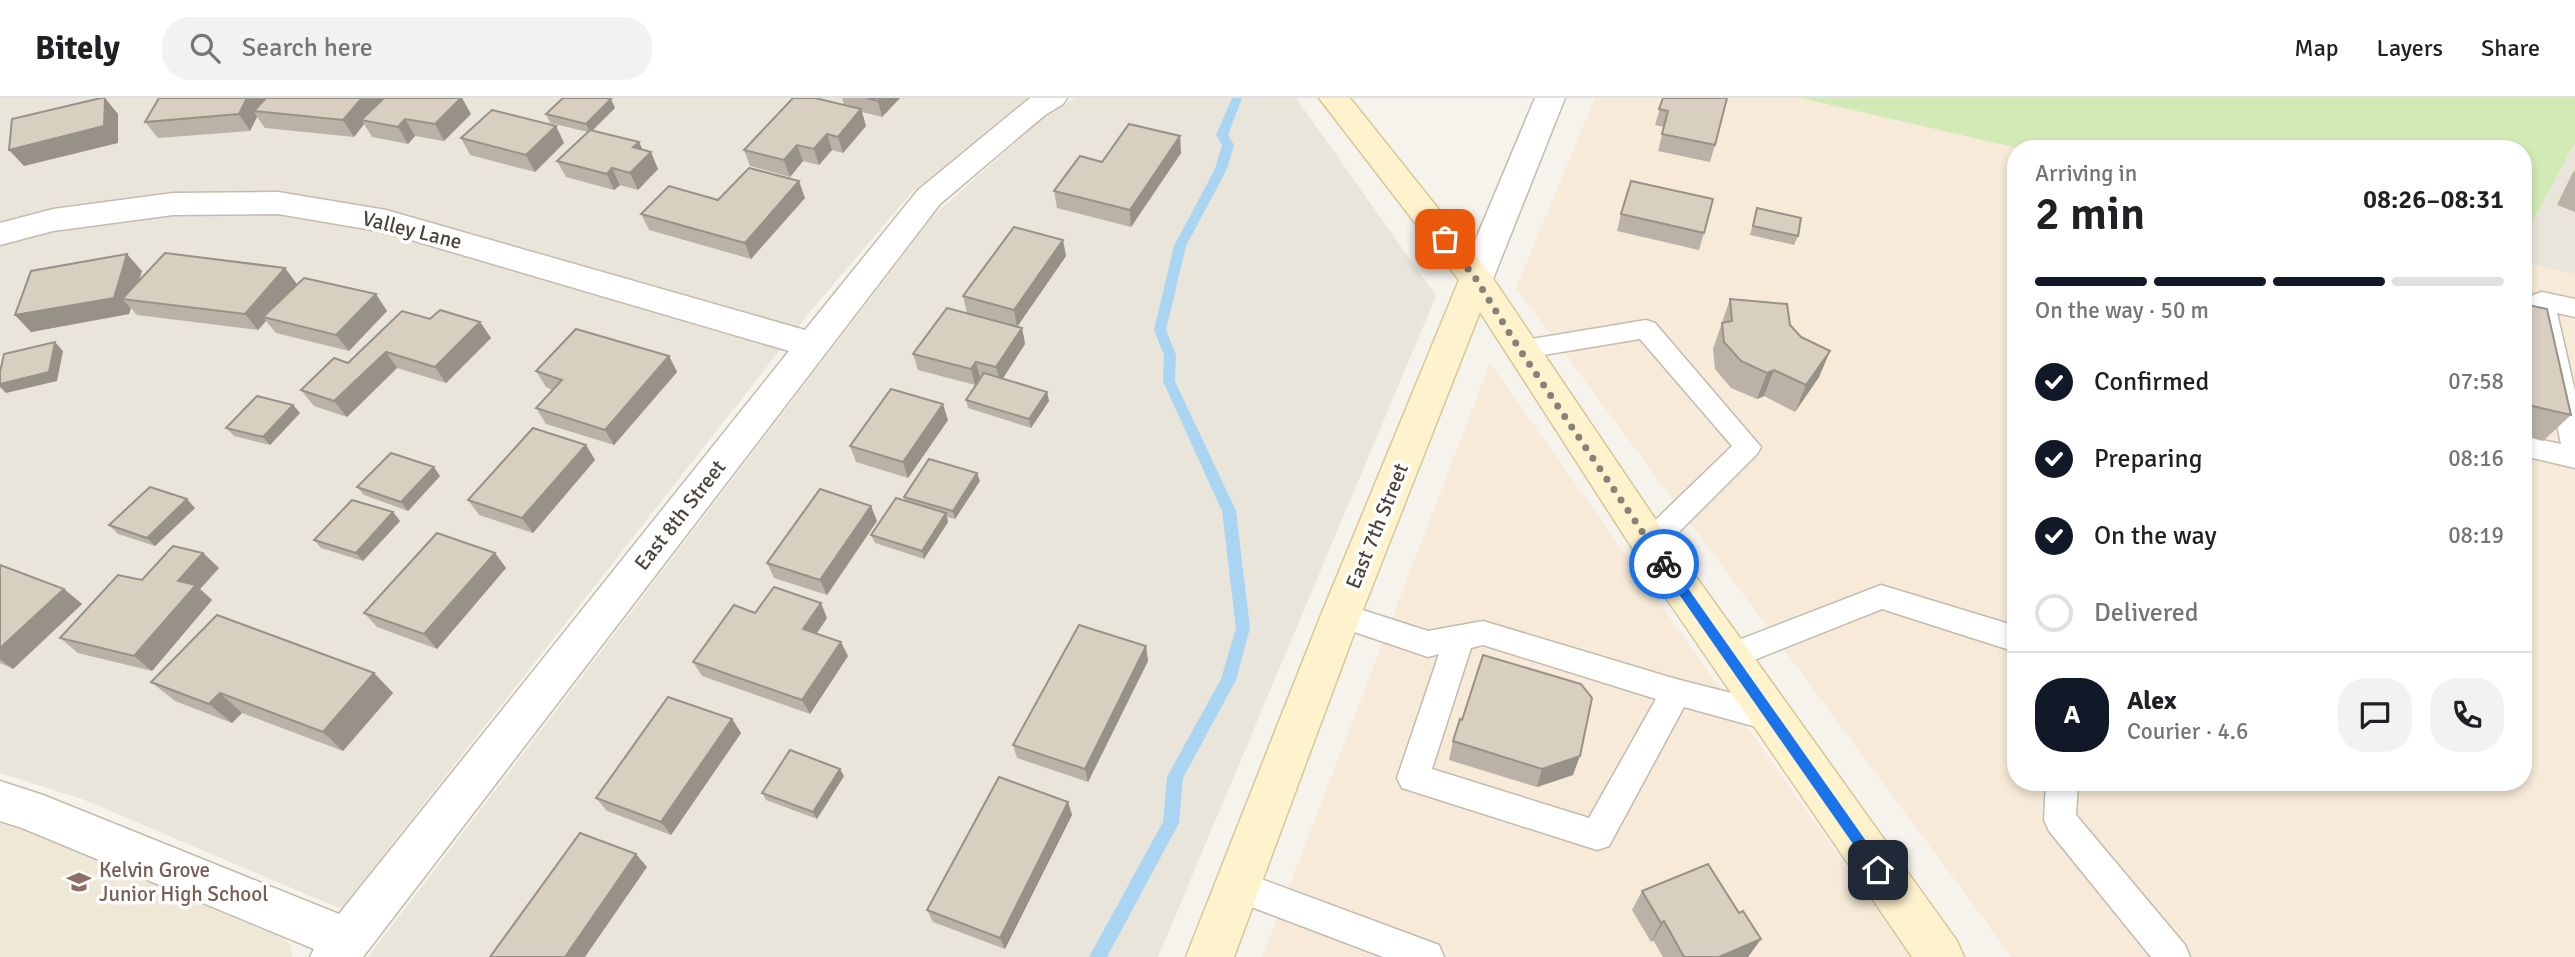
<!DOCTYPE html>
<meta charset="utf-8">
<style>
:root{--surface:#fff;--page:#f2f2f2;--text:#202124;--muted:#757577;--line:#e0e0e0;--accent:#111827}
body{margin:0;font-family:Signika,sans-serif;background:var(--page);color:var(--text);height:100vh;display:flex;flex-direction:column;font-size:26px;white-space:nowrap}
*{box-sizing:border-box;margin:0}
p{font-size:23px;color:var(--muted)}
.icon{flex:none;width:38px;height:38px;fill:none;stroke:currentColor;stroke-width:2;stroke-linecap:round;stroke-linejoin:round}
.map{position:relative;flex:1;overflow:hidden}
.details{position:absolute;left:2007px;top:42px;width:525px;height:651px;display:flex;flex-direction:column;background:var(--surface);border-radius:28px;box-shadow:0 4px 10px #0003}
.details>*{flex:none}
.pin{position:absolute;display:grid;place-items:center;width:60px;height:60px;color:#fff;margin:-30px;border-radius:14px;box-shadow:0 4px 10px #0006}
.courier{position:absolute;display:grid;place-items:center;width:70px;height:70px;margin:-35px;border:5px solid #1a73e8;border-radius:50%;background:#fff;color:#222;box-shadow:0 2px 9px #0007}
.overview em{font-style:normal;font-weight:600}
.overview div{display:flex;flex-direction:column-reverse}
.overview{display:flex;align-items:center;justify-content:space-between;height:119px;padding:0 28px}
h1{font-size:46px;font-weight:600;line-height:52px}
.bar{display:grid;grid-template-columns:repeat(4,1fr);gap:10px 7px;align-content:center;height:84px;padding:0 28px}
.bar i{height:9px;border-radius:5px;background:var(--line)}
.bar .on{background:var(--accent)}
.bar p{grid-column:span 4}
.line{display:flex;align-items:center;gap:18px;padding:0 28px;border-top:2px solid var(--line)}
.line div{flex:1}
.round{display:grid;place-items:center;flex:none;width:74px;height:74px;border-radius:28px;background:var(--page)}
ol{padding:0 28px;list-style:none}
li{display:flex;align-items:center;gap:21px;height:77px}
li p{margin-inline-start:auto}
li .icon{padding:7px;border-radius:50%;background:var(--accent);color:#fff;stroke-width:4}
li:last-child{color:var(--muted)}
li i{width:38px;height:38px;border:4px solid var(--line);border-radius:50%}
header{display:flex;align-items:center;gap:42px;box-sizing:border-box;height:98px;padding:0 35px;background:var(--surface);border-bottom:2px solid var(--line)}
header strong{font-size:33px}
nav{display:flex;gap:38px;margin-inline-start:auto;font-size:24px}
.search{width:490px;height:63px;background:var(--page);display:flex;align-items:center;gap:18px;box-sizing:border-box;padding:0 24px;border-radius:28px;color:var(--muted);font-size:26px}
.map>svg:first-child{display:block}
.residential{fill:#eae5da}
.commercial{fill:#f7ead8}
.education{fill:#efe8d6}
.green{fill:#d2eab5}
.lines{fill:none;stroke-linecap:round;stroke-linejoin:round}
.stream{fill:#a9d4f2;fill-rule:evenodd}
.lane-casing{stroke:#c2bbae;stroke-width:3}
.street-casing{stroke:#c2bbae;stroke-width:3}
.secondary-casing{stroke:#d6c79b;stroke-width:3}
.lane{fill:#fff;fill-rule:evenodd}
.street{fill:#fff;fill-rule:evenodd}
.secondary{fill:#fff3cd;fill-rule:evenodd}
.wall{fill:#bab2a6}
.shaded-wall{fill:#979187}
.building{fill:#d8cfc1;stroke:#979187;stroke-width:2}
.route{fill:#1a73e8}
.done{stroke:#878178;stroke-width:7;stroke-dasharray:0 12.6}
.labels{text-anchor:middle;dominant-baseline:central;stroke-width:7;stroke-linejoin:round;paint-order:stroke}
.street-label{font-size:21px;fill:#4b4439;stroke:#fff}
.education-label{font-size:21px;fill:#785e54;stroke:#fff;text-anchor:start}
</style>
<header>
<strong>Bitely</strong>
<div class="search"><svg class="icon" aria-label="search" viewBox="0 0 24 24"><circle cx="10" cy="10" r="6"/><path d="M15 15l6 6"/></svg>Search here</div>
<nav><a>Map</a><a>Layers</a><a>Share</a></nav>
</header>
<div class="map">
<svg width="2575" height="859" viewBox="0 0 2575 859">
<rect width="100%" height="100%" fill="#f6f3ec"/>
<!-- residential -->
<g class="residential">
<path d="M0 0H1029L912 94 810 214 341 811 82 701 0 675Z"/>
<path d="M1075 0H1296L1436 198 1158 859H368L934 117 1044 19Z"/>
<path d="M2575 45V176L2524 165V139Z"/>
</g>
<!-- commercial -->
<g class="commercial">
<path d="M1595 0H1800L2022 51H2016V684H2524V165L2575 176V859H2012L1516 190Z"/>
<path d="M1490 265 1910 859H1262Z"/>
</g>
<!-- education -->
<path class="education" d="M0 718 283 838 291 849 292 859H0Z"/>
<!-- green -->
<path class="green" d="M1800 0H2575V45L2524 139V51H2022Z"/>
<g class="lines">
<!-- stream -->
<path class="stream" d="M1232 0H1242L1228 37 1234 47 1227 71 1186 148 1166 232 1176 257 1175 283 1236 413 1250 530 1236 582 1183 680 1179 725 1107 859H1089L1163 724 1167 679 1221 581 1236 530 1222 413 1163 283 1164 257 1154 232 1174 148 1215 71 1222 47 1216 37Z"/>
<!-- lane casing -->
<g class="lane-casing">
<g id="lane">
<path d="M2542 194 2575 201V219L2557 215 2575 293V370L2524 358V338L2561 346 2530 203 2533 197Z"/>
<path d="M1646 222 1655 225 1761 349 1757 356 1660 453 1650 456 1640 453 1636 445 1640 437 1732 348 1640 241 1520 261 1511 258 1507 252 1511 246 1520 243Z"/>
<path d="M1881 487 2016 528V554L1882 511 1729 572 1718 568 1714 559 1718 550Z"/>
<path d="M1341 505 1428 533 1483 523 1676 581 1771 605 1782 609 1786 619 1782 629 1771 633 1684 609 1609 748 1597 752 1402 690 1397 680 1439 556 1428 559 1331 526 1326 517 1331 508ZM1483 547 1656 601 1589 720 1432 671 1471 550Z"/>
<path d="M2046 684H2078L2076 717 2185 847 2190 859H2151L2049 733 2044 722Z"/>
<path d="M1237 772 1439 847 1444 859H1383L1225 799 1220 788 1225 777Z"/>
</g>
</g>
<!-- street casing -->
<g class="street-casing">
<g id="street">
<path d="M1030 0H1067L1063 6 1045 17 940 106 363 859H310L314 851 22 730 0 723V683L43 697 339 816 789 253 384 134 278 116 173 117 53 133 0 147V125L53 111 173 95 278 94 386 112 805 232 918 92Z"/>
<path d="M1535 0H1565L1493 181 1488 189 1476 193 1464 189 1459 181Z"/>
</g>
</g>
<!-- secondary casing -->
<g class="secondary-casing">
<path id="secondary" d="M1319 0H1350L1488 173 1664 434 1957 843 1964 859H1912L1636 456 1480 214 1361 517 1234 859H1186L1321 517 1459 182Z"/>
</g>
<!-- lane -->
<use href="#lane" class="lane"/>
<!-- street -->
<use href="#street" class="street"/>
<!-- secondary -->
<use href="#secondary" class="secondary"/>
</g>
<!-- wall -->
<g class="wall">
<path d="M159 0 471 16 444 43 415 38 408 46 372 39 364 26 354 39 265 30 257 19 250 33 158 40 145 24Z"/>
<path d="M842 0H900L882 19 862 14 866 28 843 55 832 52 819 67 803 63 790 79 750 68 744 52 844 7Z"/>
<path d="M1663 0 1715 47 1710 64 1658 53 1664 29 1655 27Z"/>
<path d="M615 10 592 32 639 44 642 52 658 71 638 92 620 87 614 92 566 79 557 63 588 34 550 25 546 16Z"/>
<path d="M556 28 564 45 535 74 470 57 461 40Z"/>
<path d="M1180 38 1181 55 1131 129 1057 110 1054 93Z"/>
<path d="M2575 72V114L2557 107 2572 76Z"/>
<path d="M805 100 751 161 649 132 641 116 718 102Z"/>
<path d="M1757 110 1798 138 1794 147 1750 137Z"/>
<path d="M1621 116 1704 135 1699 152 1617 133Z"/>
<path d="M1066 158 1017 229 1022 230 1025 246 1002 281 1047 294 1049 303 1031 330 968 310 966 302 981 280H980L975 287 918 272 913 256 967 215 963 198Z"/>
<path d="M142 173 139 183 297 186 387 213 349 253 276 235 266 223 258 232 137 217 131 210 129 216 31 234 15 217Z"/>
<path d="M1730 201 1790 227 1801 239 1830 253 1819 279 1795 314 1764 298 1757 301 1731 290 1715 271 1713 251Z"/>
<path d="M2524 206 2571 317 2543 343 2524 338Z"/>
<path d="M430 221 480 224 491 240 446 285 397 270 347 319 314 308 301 292Z"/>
<path d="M669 258 677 274 614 347 546 326 536 310 552 292 546 289 536 273Z"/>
<path d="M293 307 300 315 270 347 234 338 226 330Z"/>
<path d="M948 322 908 380 856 364 850 348Z"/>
<path d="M586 347 595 362 533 435 479 417 468 402Z"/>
<path d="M440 378 408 413 364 397 357 389Z"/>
<path d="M980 383 955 421 947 419 948 424 924 461 875 445 871 437 905 403 904 399Z"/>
<path d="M871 408 877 423 827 497 774 480 767 465Z"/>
<path d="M195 410 155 448 118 436 109 427Z"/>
<path d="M393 414 400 423 363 463 321 450 314 442Z"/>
<path d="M203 455 219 470 200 491 212 502 152 573 78 555 60 540Z"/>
<path d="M495 455 506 470 437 551 377 529 364 515Z"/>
<path d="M0 467 64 491 82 506 13 571 0 565Z"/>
<path d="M755 515 827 520 817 535 848 558 810 616 702 578 693 564Z"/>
<path d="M1146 548 1148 563 1088 684 1017 660 1013 647Z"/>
<path d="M374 575 393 595 343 653 242 615 232 625 175 603 151 584Z"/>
<path d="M732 621 741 635 671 737 607 713 596 700Z"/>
<path d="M1462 622 1573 677 1537 689 1449 662 1453 643Z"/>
<path d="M844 678 817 721 766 702 762 695Z"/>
<path d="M1068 704 1072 717 1005 851 933 824 927 812Z"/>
<path d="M1642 793 1739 815 1761 841 1748 859H1663L1653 842 1651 844 1632 812Z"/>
</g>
<!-- shaded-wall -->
<g class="shaded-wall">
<path d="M105 0 118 16V45L24 68 9 52Z"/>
<path d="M247 0H266L254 13 257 19 250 33 239 16Z"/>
<path d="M362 0H387L361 22 364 26 354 39 343 22Z"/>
<path d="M461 0H462L471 16 444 43 435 26Z"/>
<path d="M880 0H900L882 19 878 3Z"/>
<path d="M611 1 615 10 590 35 586 26Z"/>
<path d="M861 11 866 28 843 55 838 39Z"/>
<path d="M405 21 415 38 408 46 398 29Z"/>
<path d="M556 28 564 45 535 74 526 57Z"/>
<path d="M827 36 832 52 819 67 814 51Z"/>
<path d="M1180 38 1181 55 1131 129 1130 112Z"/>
<path d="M639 44 646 59 651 54 658 71 638 92 630 75 633 49Z"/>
<path d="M797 47 803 63 790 79 784 62Z"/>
<path d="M612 70 620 87 614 92 607 76Z"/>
<path d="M799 83 805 100 751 161 745 145Z"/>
<path d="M1063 142 1066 158 1017 229 1014 212Z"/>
<path d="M127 156 142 173 133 202 122 201 131 210 129 216 31 234 15 217Z"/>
<path d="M285 170 297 186 263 219 266 223 258 232 245 216Z"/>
<path d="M376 196 387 213 349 253 336 237Z"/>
<path d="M480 224 491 240 446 285 435 269Z"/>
<path d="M1022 230 1025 246 1000 285 996 269Z"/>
<path d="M55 244 63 253 57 283 6 295 0 289V286Z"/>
<path d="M1830 253 1819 279 1795 314 1806 287Z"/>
<path d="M386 254 397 270 347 319 334 303Z"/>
<path d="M669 258 677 274 614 347 605 332Z"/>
<path d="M976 264 980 280 975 287 971 271Z"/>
<path d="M1774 272 1764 298 1757 301 1767 275Z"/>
<path d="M1047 294 1049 303 1031 330 1029 321Z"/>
<path d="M943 306 948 322 908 380 903 364Z"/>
<path d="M293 307 300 315 270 347 263 339Z"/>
<path d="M586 347 595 362 533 435 522 420Z"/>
<path d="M434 369 440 378 408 413 401 404Z"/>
<path d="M977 375 980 383 955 421 953 413Z"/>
<path d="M187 401 195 410 155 448 147 440Z"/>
<path d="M871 408 877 423 827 497 820 482Z"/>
<path d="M393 414 400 423 363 463 356 455Z"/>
<path d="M946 415 948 424 924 461 922 453Z"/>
<path d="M203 455 219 470 200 491 212 502 152 573 134 558 178 483Z"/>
<path d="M495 455 506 470 437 551 424 536Z"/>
<path d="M64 491 82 506 13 571 0 561V550Z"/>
<path d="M821 505 827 520 810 545 803 531Z"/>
<path d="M841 544 848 558 810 616 802 602Z"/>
<path d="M1146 548 1148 563 1088 684 1085 671Z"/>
<path d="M374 575 393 595 343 653 323 634Z"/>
<path d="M220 595 242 615 232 625 209 606Z"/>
<path d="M732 621 741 635 671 737 661 724Z"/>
<path d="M1580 658 1573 677 1537 689 1542 671Z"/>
<path d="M840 671 844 678 817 721 813 714Z"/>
<path d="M1068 704 1072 717 1005 851 1000 840Z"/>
<path d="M636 756 647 769 585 859H565Z"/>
<path d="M1664 823 1653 842 1651 844 1661 825Z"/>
<path d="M1761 841 1748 859H1719Z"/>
</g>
<!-- building -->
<g class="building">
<path d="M101 0H105L104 28 9 52 12 21Z"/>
<path d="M159 0H247L239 16 145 24Z"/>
<path d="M266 0H362L343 22 254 13Z"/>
<path d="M384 0H461L435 26 405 21 398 29 361 22Z"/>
<path d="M563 0H605L611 1 586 26 546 16Z"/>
<path d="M793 0H815L861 11 838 39 827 36 814 51 797 47 784 62 744 52Z"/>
<path d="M867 0H880L878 3Z"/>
<path d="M1663 0H1727L1715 47 1662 36 1668 13 1659 11Z"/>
<path d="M492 12 556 28 526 57 461 40Z"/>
<path d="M1129 26 1180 38 1130 112 1054 93 1080 58 1102 64Z"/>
<path d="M590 32 639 44 633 49 651 54 630 75 612 70 607 76 557 63Z"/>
<path d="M749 70 799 83 745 145 641 116 669 88 718 102Z"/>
<path d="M1631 83 1713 101 1704 135 1621 116Z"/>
<path d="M1757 110 1801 120 1798 138 1753 128Z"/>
<path d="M1014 129 1063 142 1014 212 963 198Z"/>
<path d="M165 155 285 170 245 216 122 201Z"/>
<path d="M127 156 114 200 15 217 31 173Z"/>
<path d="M304 180 376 196 336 237 263 219Z"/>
<path d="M1730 201 1787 206 1790 227 1801 239 1830 253 1806 287 1774 272 1767 275 1741 263 1724 244 1722 225 1732 223Z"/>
<path d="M2524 206 2547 211 2571 317 2524 306Z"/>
<path d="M947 210 1022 230 996 269 976 264 971 271 913 256Z"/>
<path d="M440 212 480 224 435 269 386 254 334 303 301 292 334 260 348 265 402 213 430 221Z"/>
<path d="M576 231 669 258 605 332 536 310 562 282 536 273Z"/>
<path d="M55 244 49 274 0 286V274L4 256Z"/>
<path d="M984 275 1047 294 1029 321 966 302Z"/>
<path d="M891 291 943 306 903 364 850 348Z"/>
<path d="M257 298 293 307 263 339 226 330Z"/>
<path d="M533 330 586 347 522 420 468 402Z"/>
<path d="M391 355 434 369 401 404 357 389Z"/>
<path d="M929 361 977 375 953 413 904 399Z"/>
<path d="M150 389 187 401 147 440 109 427Z"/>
<path d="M820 391 871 408 820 482 767 465Z"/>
<path d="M896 400 946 415 922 453 871 437Z"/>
<path d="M352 402 393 414 356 455 314 442Z"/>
<path d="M437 435 495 455 424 536 364 515Z"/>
<path d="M173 448 203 455 178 483 196 487 134 558 60 540 118 477 142 482Z"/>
<path d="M0 467 64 491 0 550Z"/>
<path d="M774 489 821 505 803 531 841 544 802 602 693 564 734 507 755 515Z"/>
<path d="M217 517 374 575 323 634 220 595 209 606 151 584Z"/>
<path d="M1079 527 1146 548 1085 671 1013 647Z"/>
<path d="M1483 557 1581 586 1592 600 1580 658 1542 671 1453 643 1460 621 1462 622Z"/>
<path d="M668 599 732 621 661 724 596 700Z"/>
<path d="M790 652 840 671 813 714 762 695Z"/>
<path d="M999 679 1068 704 1000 840 927 812Z"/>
<path d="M580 735 636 756 565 859H490Z"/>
<path d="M1708 766 1739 815 1743 813 1761 841 1719 859H1684L1664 823 1661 825 1642 793Z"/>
</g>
<!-- route -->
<path class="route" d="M1664 461 1668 462 1883 767V776H1874L1660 469V462Z"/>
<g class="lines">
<!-- done -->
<path class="done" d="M1445 141 1476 181 1520 252 1664 466"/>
</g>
<!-- icons -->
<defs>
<g id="school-bare" transform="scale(1.89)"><path d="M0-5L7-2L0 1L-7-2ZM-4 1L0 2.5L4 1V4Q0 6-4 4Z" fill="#8d6e63" stroke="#fff" stroke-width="2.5" paint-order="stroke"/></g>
</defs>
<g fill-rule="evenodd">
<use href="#school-bare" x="79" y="784"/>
</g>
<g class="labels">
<!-- street labels -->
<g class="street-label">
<text transform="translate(412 132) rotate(14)">Valley Lane</text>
<text transform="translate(680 417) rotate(-52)">East 8th Street</text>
<text transform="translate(1377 428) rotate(-68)">East 7th Street</text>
</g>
<!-- education labels -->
<g class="education-label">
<text x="99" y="772">Kelvin Grove<tspan x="99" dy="24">Junior High School</tspan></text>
</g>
</g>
</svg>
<div class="pin" style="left:1445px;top:141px;background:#ea580c"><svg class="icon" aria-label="bag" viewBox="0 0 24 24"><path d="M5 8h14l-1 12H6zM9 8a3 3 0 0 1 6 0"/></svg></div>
<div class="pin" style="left:1878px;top:772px;background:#1f2937"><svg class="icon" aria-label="home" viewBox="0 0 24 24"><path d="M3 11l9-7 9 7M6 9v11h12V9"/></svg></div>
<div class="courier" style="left:1664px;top:466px"><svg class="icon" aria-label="bike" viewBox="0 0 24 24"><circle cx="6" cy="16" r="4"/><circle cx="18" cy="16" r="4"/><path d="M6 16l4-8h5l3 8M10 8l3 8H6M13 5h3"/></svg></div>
<section class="details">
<div class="overview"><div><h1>2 min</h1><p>Arriving in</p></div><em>08:26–08:31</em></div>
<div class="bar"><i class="on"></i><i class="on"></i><i class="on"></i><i></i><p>On the way · 50 m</p></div>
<ol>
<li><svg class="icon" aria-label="check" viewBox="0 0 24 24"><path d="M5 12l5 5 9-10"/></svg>Confirmed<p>07:58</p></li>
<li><svg class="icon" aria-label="check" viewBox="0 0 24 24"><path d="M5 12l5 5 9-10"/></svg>Preparing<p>08:16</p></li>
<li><svg class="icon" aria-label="check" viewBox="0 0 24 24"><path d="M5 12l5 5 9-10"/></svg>On the way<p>08:19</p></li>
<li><i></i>Delivered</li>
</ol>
<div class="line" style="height:126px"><b class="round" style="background:var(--accent);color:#fff">A</b><div><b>Alex</b><p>Courier · 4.6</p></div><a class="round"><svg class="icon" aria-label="chat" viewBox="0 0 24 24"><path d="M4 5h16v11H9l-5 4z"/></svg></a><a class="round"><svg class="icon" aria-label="phone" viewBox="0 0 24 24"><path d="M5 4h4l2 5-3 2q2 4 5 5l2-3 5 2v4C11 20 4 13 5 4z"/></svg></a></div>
</section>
</div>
